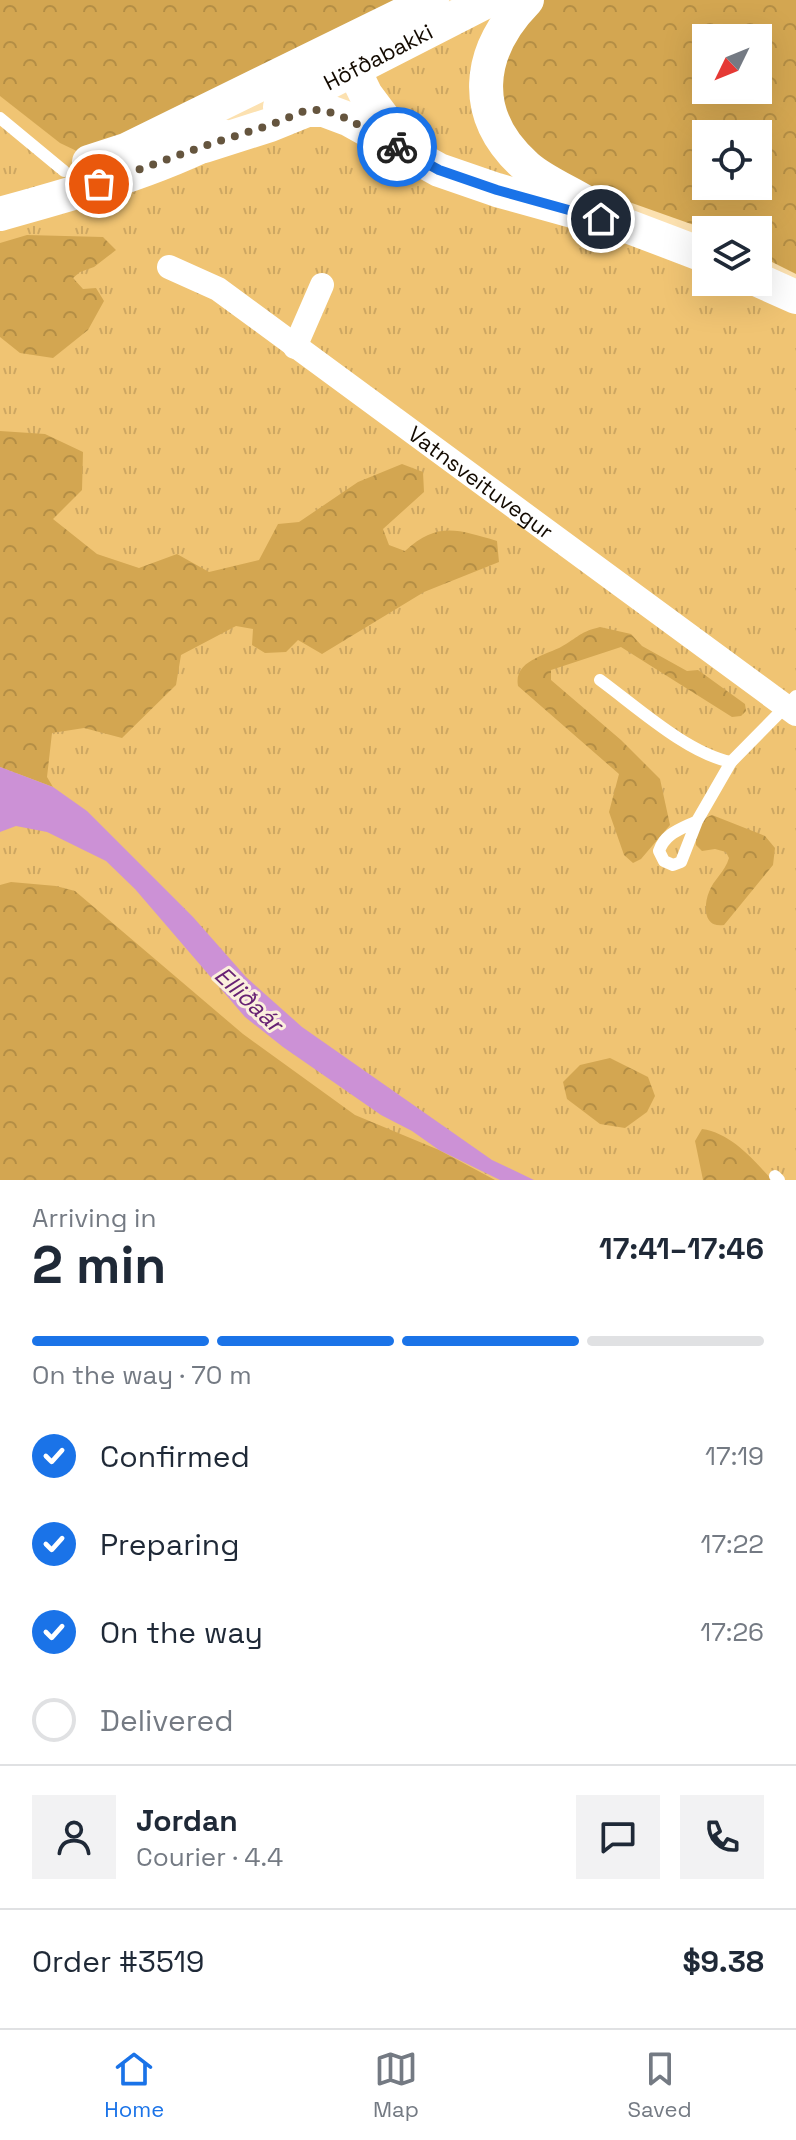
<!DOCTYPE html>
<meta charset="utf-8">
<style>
:root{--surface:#fff;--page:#f2f2f3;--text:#1f2937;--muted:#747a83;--line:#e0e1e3;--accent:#1a73e8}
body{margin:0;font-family:"Space Grotesk",sans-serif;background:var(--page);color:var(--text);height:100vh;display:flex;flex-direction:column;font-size:30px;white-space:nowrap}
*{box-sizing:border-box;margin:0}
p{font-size:26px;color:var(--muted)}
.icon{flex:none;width:44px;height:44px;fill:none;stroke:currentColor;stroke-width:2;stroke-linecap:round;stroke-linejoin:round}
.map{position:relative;height:1180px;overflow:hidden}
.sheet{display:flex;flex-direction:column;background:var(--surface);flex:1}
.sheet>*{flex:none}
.needle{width:52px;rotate:227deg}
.controls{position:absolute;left:692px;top:24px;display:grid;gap:16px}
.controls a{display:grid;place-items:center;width:80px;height:80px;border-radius:0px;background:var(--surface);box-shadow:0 8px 32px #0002;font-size:40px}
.pin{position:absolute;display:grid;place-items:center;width:68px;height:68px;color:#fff;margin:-34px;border:4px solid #fff;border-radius:50%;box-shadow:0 2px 8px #0007}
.courier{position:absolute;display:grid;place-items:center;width:80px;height:80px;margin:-40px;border:6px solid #1a73e8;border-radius:50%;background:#fff;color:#222;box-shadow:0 2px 10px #0007}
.overview em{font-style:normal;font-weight:600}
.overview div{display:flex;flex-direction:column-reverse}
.overview{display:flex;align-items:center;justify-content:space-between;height:136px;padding:0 32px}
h1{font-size:52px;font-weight:600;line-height:60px}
.bar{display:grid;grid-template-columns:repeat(4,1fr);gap:12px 8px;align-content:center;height:96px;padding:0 32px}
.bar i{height:10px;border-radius:6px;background:var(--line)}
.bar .on{background:var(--accent)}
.bar p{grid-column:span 4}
.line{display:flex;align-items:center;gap:20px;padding:0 32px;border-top:2px solid var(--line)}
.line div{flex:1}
.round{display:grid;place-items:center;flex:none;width:84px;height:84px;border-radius:0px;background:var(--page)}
ol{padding:0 32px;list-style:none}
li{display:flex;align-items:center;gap:24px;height:88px}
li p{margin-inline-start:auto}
li .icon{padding:8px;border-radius:50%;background:var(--accent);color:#fff;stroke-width:4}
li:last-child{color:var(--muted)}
li i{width:44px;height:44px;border:4px solid var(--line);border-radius:50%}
.menu{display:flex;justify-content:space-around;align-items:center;height:112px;border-top:2px solid var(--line);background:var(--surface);font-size:22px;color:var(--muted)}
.menu a{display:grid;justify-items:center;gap:4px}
.menu .on{color:var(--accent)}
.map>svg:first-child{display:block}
.grass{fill:url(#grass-tufts)}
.forest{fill:url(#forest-crowns);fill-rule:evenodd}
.water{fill:#cc91d6}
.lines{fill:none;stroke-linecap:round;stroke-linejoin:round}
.service{stroke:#fff;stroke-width:12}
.minor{stroke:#fff;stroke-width:24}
.secondary{stroke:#fff;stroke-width:34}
.done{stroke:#65553e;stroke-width:8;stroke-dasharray:0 14.4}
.route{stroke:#1a73e8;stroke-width:10}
.labels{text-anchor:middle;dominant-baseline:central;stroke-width:6;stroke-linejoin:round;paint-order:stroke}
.street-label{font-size:22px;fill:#130a00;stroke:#fbf0dd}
.water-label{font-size:24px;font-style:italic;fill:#672173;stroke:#fbf0dd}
</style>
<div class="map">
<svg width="796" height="1180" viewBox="0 0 796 1180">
<defs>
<pattern id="grass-tufts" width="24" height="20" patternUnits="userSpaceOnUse" patternTransform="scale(2)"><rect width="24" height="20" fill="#f0c473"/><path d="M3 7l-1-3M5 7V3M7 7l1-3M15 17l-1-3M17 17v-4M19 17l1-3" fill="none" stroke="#cda762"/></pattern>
<pattern id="forest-crowns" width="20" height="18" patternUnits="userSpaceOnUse" patternTransform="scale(2)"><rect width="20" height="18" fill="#d3a651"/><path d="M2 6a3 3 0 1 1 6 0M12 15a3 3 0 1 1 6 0" fill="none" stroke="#b48e45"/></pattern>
</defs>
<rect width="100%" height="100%" fill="#fce1b0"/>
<!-- grass -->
<g class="grass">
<path d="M0 0 154 126 319 117 383 155 409 174 451 191 648 248 706 273V282H729L796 314V1180H0Z"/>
<path d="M510 0 548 192 444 158 421 144 369 70Z"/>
</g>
<!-- forest -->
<g class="forest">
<path d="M0 0H415L83 154 60 143 0 96Z"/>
<path d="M536 0H796V274L758 255V230H708L567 180 509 137 496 63ZM706 38H758V90H706ZM706 134H758V186H706Z"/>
<path d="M27 235 103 237 116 250 94 267 80 272 73 278 83 289 96 288 104 301 88 330 53 358 20 353 0 337V243Z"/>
<path d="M0 431 45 434 83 452 82 490 53 519 97 554 139 568 177 554 209 572 259 560 278 524 299 522 358 482 402 464 423 472 424 492 383 529 389 545 405 551C438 521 458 530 497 541L499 562 424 592 322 654 298 640 286 652 265 653 252 645 253 629 236 626 181 655 176 685 122 738 84 728 52 733 47 777 53 787 0 767Z"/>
<path d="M600 627 631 634 642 646 687 671 698 670 745 704 746 711 741 716 732 717 621 647 551 670V680L621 740 660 779 670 825 641 859 633 863 624 855 609 812 619 774 518 686C513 659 550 655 566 644 582 634 581 632 600 627Z"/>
<path d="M712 815 765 836 775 848 773 865 724 925C704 928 703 907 709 892 713 880 725 872 729 858L726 852 715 849 702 851 696 845C696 831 698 820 712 815Z"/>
<path d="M11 882 56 886 75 891 243 1034 355 1115 439 1150 495 1180H0V885Z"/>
<path d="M610 1058 648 1077 655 1096 647 1112 625 1128 600 1124 567 1099 563 1082 580 1065Z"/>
<path d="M702 1129C731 1133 753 1159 772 1180H703L695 1141Z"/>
</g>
<!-- water -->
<path class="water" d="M0 767 53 787 87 811 193 917 246 977 302 1027 492 1160 534 1180H500L439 1150 412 1131 381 1115 283 1047 245 1017 135 889 106 861 47 832 16 826 0 832Z"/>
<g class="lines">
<!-- service -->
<g class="service">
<path d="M0 118 64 171"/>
<path d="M600 680C637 707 687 753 731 762L796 696"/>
<path d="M697 821C681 829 665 833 659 851L664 861 673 865 681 862 697 821 731 762"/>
<path d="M775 1176 779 1180"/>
</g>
<!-- minor -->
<g class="minor">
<path id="s1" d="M169 267 218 289 796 714"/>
<path d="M295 347 322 285"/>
</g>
<!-- secondary -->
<g class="secondary">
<path d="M527 0C476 52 469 116 527 167 543 181 567 191 585 202"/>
<path d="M335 58 340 59 353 68 366 95 402 143"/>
<path id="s2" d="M280 107 489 0"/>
<path d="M204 146 270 125 307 110H324L348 119 439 170 497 190 627 226 706 256"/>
<path d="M89 162 126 150 432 0"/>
<path d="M0 214C72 194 156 171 222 136"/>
<path d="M758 280 796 297"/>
</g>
</g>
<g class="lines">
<!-- done -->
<path class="done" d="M99 184 204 146 270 125 307 110H324L348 119 397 147"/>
<!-- route -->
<path class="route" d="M397 147 439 170 497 190 601 219"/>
</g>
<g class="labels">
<!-- street labels -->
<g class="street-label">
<text stroke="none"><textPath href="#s2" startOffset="110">Höfðabakki</textPath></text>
<text stroke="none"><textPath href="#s1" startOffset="380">Vatnsveituvegur</textPath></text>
</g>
<!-- water labels -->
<g class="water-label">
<text transform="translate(249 999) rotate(43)">Elliðaár</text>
</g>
</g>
</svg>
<div class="controls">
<a><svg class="needle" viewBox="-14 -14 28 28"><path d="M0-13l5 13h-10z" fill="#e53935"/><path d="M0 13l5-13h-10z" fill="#747a83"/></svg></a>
<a><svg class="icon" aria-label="locate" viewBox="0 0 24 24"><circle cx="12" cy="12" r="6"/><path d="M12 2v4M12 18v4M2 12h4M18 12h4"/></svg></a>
<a><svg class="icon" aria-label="layers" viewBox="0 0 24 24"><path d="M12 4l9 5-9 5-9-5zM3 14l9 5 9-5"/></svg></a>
</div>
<div class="pin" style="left:99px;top:184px;background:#ea580c"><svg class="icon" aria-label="bag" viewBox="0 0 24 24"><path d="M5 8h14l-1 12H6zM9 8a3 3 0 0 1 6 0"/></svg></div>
<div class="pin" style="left:601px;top:219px;background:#1f2937"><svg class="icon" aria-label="home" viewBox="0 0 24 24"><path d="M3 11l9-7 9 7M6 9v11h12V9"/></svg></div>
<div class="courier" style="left:397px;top:147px"><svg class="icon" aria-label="bike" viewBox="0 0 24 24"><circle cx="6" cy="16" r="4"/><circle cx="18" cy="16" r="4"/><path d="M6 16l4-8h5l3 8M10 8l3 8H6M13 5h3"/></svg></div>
</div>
<section class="sheet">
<div class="overview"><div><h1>2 min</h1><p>Arriving in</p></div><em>17:41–17:46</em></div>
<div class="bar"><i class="on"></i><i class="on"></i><i class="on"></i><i></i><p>On the way · 70 m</p></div>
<ol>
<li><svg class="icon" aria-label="check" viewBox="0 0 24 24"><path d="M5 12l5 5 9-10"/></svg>Confirmed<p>17:19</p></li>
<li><svg class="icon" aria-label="check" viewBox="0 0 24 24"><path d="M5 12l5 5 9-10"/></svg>Preparing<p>17:22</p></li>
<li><svg class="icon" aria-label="check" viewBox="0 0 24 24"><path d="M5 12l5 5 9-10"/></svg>On the way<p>17:26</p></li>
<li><i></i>Delivered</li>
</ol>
<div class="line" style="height:144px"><a class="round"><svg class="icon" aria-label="person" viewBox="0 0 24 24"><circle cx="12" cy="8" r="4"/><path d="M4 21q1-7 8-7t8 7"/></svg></a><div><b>Jordan</b><p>Courier · 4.4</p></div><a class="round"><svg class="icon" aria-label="chat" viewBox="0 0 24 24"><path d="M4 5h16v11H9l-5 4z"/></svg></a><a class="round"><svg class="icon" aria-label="phone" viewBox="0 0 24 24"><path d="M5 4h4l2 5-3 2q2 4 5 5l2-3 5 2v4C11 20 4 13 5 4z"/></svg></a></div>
<div class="line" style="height:104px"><div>Order #3519</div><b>$9.38</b></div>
</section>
<nav class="menu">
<a class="on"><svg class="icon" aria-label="home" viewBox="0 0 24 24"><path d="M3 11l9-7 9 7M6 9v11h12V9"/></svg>Home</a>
<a><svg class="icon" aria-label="map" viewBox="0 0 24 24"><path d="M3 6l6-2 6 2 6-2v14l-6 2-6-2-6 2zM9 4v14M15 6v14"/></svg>Map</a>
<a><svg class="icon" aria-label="saved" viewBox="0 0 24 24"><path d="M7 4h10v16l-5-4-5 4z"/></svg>Saved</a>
</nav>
